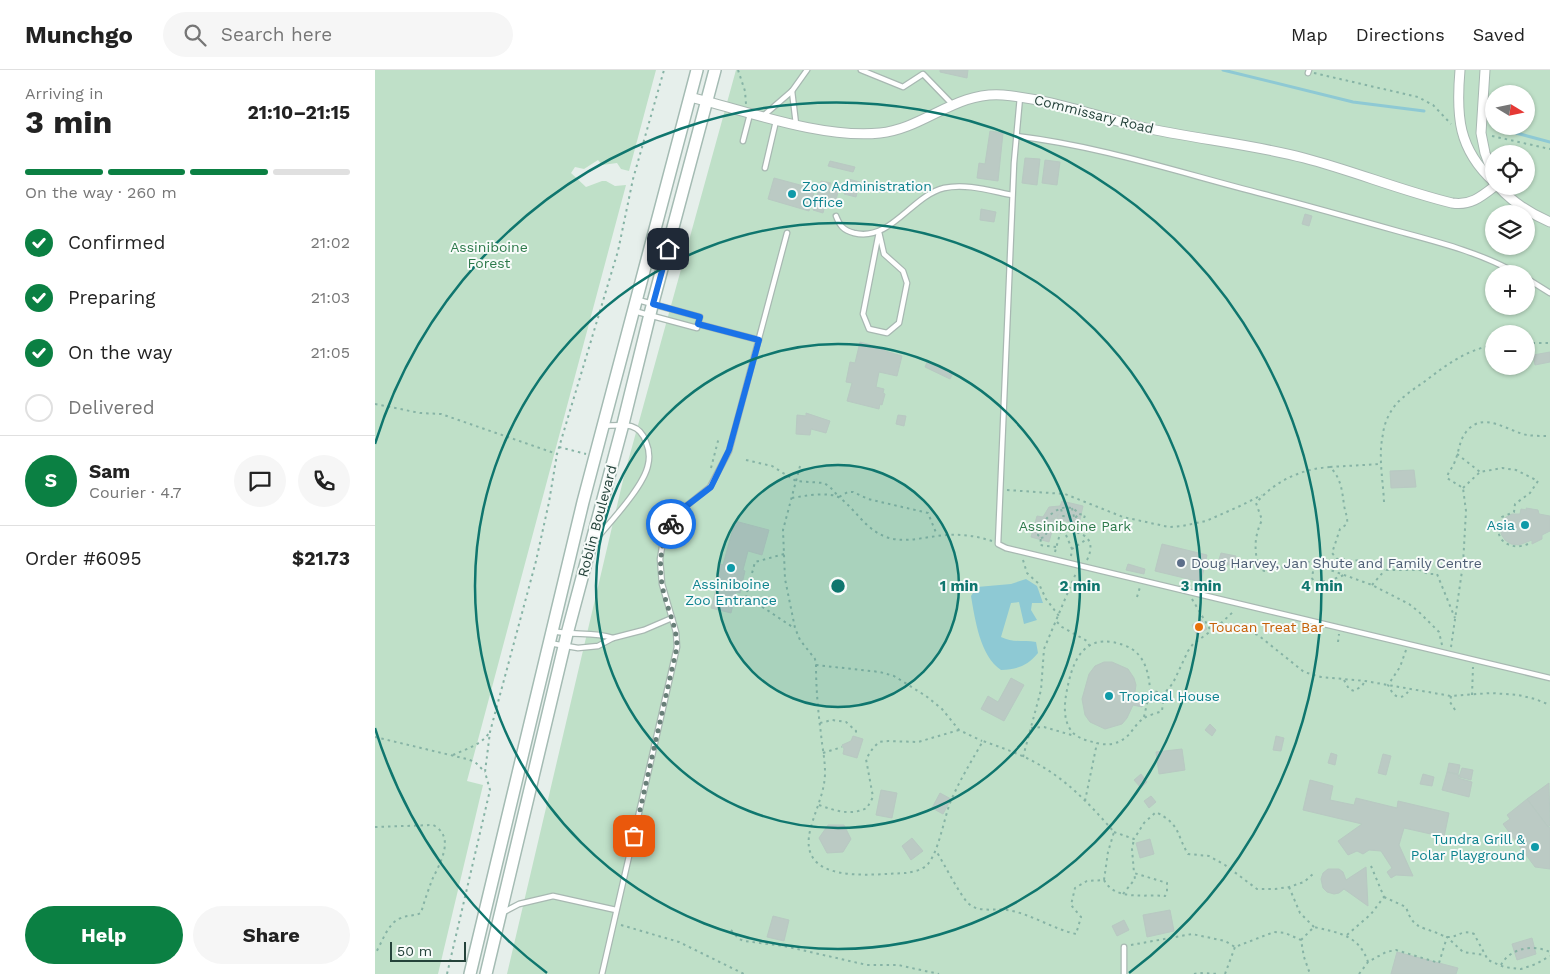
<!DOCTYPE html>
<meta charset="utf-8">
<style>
:root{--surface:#fff;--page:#f6f6f6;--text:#222;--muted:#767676;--line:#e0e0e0;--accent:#0b8043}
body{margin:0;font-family:"Work Sans",sans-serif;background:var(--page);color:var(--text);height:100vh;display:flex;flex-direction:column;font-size:19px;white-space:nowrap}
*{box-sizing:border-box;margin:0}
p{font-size:16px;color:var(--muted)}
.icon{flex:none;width:28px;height:28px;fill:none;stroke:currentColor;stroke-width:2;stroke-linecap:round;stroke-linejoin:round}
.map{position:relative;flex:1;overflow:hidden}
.drawer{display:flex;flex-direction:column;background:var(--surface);width:375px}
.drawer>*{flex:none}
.needle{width:32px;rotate:100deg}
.tools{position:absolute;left:1110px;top:15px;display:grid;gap:10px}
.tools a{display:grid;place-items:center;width:50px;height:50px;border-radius:50%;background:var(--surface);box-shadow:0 1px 4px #0004;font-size:25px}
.scale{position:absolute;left:15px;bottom:12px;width:76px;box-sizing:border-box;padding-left:5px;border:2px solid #24423a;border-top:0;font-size:14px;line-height:18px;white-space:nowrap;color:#24423a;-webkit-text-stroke:4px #f7fbf9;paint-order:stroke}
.pin{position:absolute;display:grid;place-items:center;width:42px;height:42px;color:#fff;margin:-21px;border-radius:10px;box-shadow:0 2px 8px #0006}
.courier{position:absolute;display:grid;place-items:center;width:50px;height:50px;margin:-25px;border:4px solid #1a73e8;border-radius:50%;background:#fff;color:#222;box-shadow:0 1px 6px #0007}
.overview em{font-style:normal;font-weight:700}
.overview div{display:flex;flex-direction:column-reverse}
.overview{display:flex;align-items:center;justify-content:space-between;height:85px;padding:0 25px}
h1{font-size:32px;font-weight:700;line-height:38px}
.bar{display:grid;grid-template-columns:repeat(4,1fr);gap:8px 5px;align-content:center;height:60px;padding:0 25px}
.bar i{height:6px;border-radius:4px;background:var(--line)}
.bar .selected{background:var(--accent)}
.bar p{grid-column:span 4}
.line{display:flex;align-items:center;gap:12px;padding:0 25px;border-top:1px solid var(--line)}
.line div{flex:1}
.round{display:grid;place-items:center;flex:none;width:52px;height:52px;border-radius:26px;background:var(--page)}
ol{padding:0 25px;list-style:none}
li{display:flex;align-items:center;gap:15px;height:55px}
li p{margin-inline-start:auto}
li .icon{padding:5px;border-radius:50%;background:var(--accent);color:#fff;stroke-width:4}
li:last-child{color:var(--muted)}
li i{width:28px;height:28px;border:2px solid var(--line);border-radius:50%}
.primary-button{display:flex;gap:10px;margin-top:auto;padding:10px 25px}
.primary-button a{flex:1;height:58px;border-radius:30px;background:var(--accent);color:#fff;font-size:20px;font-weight:700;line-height:58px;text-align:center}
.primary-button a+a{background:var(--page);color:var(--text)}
header{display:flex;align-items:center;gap:30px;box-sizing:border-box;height:70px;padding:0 25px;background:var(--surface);border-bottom:1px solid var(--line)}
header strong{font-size:24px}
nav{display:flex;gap:28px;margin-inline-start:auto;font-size:18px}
.search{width:350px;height:45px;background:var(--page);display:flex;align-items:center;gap:12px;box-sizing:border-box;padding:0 18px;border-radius:28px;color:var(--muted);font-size:19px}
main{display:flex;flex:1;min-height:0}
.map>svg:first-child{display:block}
.green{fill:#bfe0c8;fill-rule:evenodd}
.water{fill:#8ec9d4}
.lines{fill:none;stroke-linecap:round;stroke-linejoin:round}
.stream{stroke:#8ec9d4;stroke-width:3}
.building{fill:#bbcac4;stroke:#b8c9c2}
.service-casing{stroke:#a8b8b2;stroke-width:7}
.minor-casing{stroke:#a8b8b2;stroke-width:11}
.secondary-casing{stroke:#a4bbb3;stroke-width:14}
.path{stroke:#86b3a5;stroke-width:2;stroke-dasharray:2.5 4;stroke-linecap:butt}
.service{stroke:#fff;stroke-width:4.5}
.minor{stroke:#fff;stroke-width:9}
.secondary{stroke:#fff;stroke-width:11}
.done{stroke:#687f78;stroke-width:5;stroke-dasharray:0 9}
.route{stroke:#1a73e8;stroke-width:6}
.ring{fill:none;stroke:#0f766e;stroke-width:2.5}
.culture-dot{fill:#0f9aa8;stroke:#f7fbf9;stroke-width:2}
.service-dot{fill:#5c6f8a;stroke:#f7fbf9;stroke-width:2}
.food-dot{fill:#e8710a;stroke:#f7fbf9;stroke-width:2}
.labels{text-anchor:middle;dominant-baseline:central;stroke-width:4;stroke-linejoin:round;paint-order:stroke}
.street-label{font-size:14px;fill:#24423a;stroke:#f7fbf9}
.culture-label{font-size:14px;fill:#0d838f;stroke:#f7fbf9;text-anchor:start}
.park-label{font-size:14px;fill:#2d7a4b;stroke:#f7fbf9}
.service-label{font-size:14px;fill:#4e5e75;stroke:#f7fbf9;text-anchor:start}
.food-label{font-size:14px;fill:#c56008;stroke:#f7fbf9;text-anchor:start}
.centre{fill:#0f766e;stroke:#f7fbf9;stroke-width:2.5}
.ring-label{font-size:15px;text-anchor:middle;font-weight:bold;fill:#0f766e;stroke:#f7fbf9;stroke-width:4;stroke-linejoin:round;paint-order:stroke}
</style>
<header>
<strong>Munchgo</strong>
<div class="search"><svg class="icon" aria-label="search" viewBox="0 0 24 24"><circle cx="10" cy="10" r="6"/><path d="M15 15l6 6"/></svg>Search here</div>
<nav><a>Map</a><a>Directions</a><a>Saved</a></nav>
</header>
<main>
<section class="drawer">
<div class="overview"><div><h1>3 min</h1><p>Arriving in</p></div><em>21:10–21:15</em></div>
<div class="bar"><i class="selected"></i><i class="selected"></i><i class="selected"></i><i></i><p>On the way · 260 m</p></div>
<ol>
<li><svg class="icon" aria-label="check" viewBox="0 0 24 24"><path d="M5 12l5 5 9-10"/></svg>Confirmed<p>21:02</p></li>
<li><svg class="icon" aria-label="check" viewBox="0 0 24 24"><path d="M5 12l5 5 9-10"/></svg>Preparing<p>21:03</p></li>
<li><svg class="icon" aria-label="check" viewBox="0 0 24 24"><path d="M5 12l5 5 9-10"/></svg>On the way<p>21:05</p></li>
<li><i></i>Delivered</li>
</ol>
<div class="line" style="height:90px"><b class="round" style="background:var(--accent);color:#fff">S</b><div><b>Sam</b><p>Courier · 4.7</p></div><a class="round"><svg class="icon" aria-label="chat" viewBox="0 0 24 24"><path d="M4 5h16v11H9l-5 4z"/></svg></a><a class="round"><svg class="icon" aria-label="phone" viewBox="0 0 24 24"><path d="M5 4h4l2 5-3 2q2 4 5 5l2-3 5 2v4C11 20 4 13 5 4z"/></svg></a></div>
<div class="line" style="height:65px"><div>Order #6095</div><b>$21.73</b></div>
<div class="primary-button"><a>Help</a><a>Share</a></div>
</section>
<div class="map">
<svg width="1175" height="904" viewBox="0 0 1175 904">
<rect width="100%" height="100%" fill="#e6efeb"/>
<!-- green -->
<g class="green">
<path d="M0 0H281L254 101 246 99 242 93 227 95 223 90 209 99 200 97 196 103 211 117 227 111H231L240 116 251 115 92 711 108 715 63 904H0Z"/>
<path d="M361 0H1175V904H132L249 406ZM1119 24H1151V56H1119ZM1119 84H1151V116H1119ZM1119 144H1151V176H1119ZM1119 204H1151V236H1119ZM1119 264H1151V296H1119Z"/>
</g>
<!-- water -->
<path class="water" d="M651 509 662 516 668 533H657L656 540 662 550 649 554 644 532 636 533 626 567C638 573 649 570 661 572L663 583C652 596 643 599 626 600 605 586 600 549 596 526L602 517 636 514Z"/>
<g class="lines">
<!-- stream -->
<g class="stream">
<path d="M848 0 978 32 1049 41"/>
<path d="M1122 58 1175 72"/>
</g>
</g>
<!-- building -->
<g class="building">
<path d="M565 0H593L592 8 565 2Z"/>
<path d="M615 61 628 63 623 111 602 108 604 93 610 94Z"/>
<path d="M650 88 665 89 662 115 647 113Z"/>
<path d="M670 90 685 92 682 115 667 113Z"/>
<path d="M455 91 480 97 478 102 453 96Z"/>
<path d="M399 108 440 119 434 141 393 129Z"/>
<path d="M473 109 485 112 481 127 469 124Z"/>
<path d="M446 111 456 113 454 120 463 122 460 134 451 131 448 143 438 140Z"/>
<path d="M606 139 621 142 619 152 605 150Z"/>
<path d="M930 144 937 146 934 156 927 154Z"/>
<path d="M485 272 510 279V281L527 286 522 306 504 302 501 317 509 319 508 323 510 324 507 335 505 334 504 339 472 331 477 313 471 312 475 292 480 293Z"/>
<path d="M1175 282V292L1160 295 1158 285Z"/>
<path d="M552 292 578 303 575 309 550 297Z"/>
<path d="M431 343 455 351 451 363 436 359 435 365 421 364 422 345 431 346Z"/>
<path d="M523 345 531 346 529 356 521 354Z"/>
<path d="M1039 400 1041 417 1016 418 1015 401Z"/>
<path d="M687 431 708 436 704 454 682 449 683 444 681 448 676 449 680 450 674 472 656 467 662 446 668 447 674 437 685 436Z"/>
<path d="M1151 438 1163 440 1164 444 1175 446V461L1167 465V469L1157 474V470L1144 475 1136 474 1130 470 1126 464V453L1131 447 1137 444H1145L1146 439 1152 440Z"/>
<path d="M360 451 394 460 387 485 373 481 368 500 370 501 365 523 361 522 356 543 336 538 342 516H339L345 494 348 495Z"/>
<path d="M787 474 832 485 826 512 780 501Z"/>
<path d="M846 483 861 486 859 496 843 493Z"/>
<path d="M753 494 770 499 769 504 751 500Z"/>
<path d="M826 549 832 559 822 565 817 555Z"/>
<path d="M729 592H737L753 599 759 608 761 615 759 628 764 630 769 628 767 637 758 635 752 648 747 654 730 659 715 652 710 645 707 629 714 604 720 596Z"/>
<path d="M636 608 649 615 629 651 606 639 613 626 623 632Z"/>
<path d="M835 654 841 660 837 666 830 660Z"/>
<path d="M478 666 488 669 482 688 468 684 469 679 467 675 476 671Z"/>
<path d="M901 666 909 668 906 681 898 680Z"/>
<path d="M807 679 810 700 784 704 781 682Z"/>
<path d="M956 683 962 685 960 695 953 693Z"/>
<path d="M1008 684 1016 686 1011 705 1003 703Z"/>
<path d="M1074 693 1085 695 1083 704 1072 702Z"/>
<path d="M1087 698 1098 700 1096 710 1084 707Z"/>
<path d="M1072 702 1084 705 1083 708 1097 712 1094 727 1067 720Z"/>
<path d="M766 704 772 712 766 718 759 710Z"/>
<path d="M1048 704 1059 707 1057 716 1045 714Z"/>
<path d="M935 710 958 716 955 730 979 735 981 728 1022 738 1023 731 1074 743 1069 767 1029 758 1024 775 1038 806 1021 805 1016 808 1012 802 1017 798 1006 781 994 780 988 784 982 781 973 785 963 771 987 754 928 740Z"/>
<path d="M1174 713 1175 755 1173 757 1152 729Z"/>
<path d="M506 720 522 723 517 748 501 745Z"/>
<path d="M565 723 576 729 568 744 557 738Z"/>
<path d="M776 726 781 732 774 738 769 731Z"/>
<path d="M1152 729 1173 757H1175V799L1160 797 1128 754 1135 749 1132 745Z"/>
<path d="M453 755H469L476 769 468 782 452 783 444 768Z"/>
<path d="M537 768 548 781 536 790 527 776Z"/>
<path d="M775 769 779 784 765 788 761 773Z"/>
<path d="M991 797 993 836 969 819 964 823 959 824 952 822 948 818 946 809 948 803 953 799H964L968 802 971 810Z"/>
<path d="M795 840 799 861 772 867 768 845Z"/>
<path d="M398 846 414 850 409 871 392 867Z"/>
<path d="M749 850 754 860 742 866 737 856Z"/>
<path d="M1157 868 1161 884 1142 890 1137 874Z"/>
<path d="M1022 882 1083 898 1081 904H1016Z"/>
</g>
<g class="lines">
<!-- service casing -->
<g class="service-casing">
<g id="service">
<path d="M486 0 528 17 548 4 577 34"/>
<path d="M933 3 934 0"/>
<path d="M417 21 421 54"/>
<path d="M645 27 639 93 623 474 631 478 1175 608"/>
<path d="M388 46 417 21 432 0"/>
<path d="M641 66C725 76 806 103 888 124 934 136 980 149 1026 162 1067 173 1106 183 1143 204"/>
<path d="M368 71 375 44"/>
<path d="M390 98 401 51"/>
<path d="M461 146C465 156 468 160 479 163 516 172 536 126 569 118 591 113 616 121 637 125"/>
<path d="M504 162 509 184 528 201 532 213 524 253 512 263 494 259 488 244Z"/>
<path d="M1151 208 1175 223"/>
<path d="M259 241 322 258 325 247 263 230"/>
<path d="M323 254 384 270"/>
<path d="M222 468C236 451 269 416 273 395 275 387 274 379 271 372 264 351 247 355 229 356"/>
<path d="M178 561C198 566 218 561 238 568"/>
<path d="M174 573 203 578 223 576 238 568 269 560 297 548"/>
<path d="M127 843 144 834 178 826 241 840"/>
<path d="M227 904 302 577 301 562 287 514 285 489 287 477 291 463 297 453 310 437 335 417 354 381 412 163"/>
<path d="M749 904V877"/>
</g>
</g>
<!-- minor casing -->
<g class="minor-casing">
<g id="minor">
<path d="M1085 0C1081 46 1083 79 1119 112"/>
<path d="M1110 0 1106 63 1110 83 1119 107"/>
<path d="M315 27C372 41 447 69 505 63 548 59 581 21 628 25 675 29 720 46 766 57 820 69 876 74 929 88 979 101 1027 121 1077 133 1095 136 1106 127 1120 116"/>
<path d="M1123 116C1138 133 1154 143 1175 152"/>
</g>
</g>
<!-- secondary casing -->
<g class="secondary-casing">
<g id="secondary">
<path d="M95 904 208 432 322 0"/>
<path d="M111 904 192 564 248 354 276 240 340 0"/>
</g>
</g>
<!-- path -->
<g class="path">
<path d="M363 0 370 21 371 34"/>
<path d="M939 3 1043 27 1058 35 1076 54"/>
<path d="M1117 66 1175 79"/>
<path d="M1151 273H1175"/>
<path d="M0 334 45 343 66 344 182 384"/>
<path d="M184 377 211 384"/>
<path d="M1082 384 1105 402"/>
<path d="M371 390 397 396 421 411 449 413 455 417 464 427 473 422H478L493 429 553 443 562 465"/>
<path d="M425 396 408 460 410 509 420 558 425 570 440 589 441 595C441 618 443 641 446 664 447 676 450 689 450 702 450 722 441 738 436 757 419 816 497 804 531 803 538 802 547 800 552 795 563 784 569 749 575 733 584 711 596 692 608 671 630 679 652 686 671 699 697 715 719 739 739 762L733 782 729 810 712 811 700 818 696 835 706 847 701 864C678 859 654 843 632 840 619 838 605 843 594 834 585 826 569 793 561 781"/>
<path d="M955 397 1005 394"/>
<path d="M336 398 344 367"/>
<path d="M1088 418 1105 402 1127 398 1141 400 1163 411 1155 423 1140 434 1139 442 1127 447C1126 451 1123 456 1123 459 1124 476 1142 480 1155 473"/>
<path d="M632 420 690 424 748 447 794 457 807 456 831 451 865 436 887 425"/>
<path d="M417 428C428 426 455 421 465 428 482 441 490 459 511 467 530 474 553 466 572 465 588 464 601 466 617 471"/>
<path d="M1009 432C1008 409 1003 387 1008 364 1009 353 1015 341 1022 333 1030 325 1040 318 1049 312 1071 295 1091 280 1119 275"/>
<path d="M697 438 699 447"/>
<path d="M686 439 688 446 701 447 704 444"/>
<path d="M691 465 697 479"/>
<path d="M666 468 670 467 674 456 667 453"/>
<path d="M681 477 665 475 666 468 663 465C665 449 691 426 704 444L710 445 705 462"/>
<path d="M680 482 686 460C706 461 723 467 712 490"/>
<path d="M409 484 380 492 371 526 419 558"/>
<path d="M696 486 697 479 712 469"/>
<path d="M648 490 652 503 664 514 671 529 684 546"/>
<path d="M939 495 937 508 939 512 954 511 969 505"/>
<path d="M997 515 1010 500"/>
<path d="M762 527 765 517"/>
<path d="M817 529 836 561"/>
<path d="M682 552 687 557 712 571 714 575"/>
<path d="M841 558 859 541"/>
<path d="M963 572 964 564"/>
<path d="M1067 575 1064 562 1044 542 1034 534 997 515 933 492 889 501 884 498C879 480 879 467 887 450L881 433C900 411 926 399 955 397 966 408 967 420 969 435 970 442 973 447 972 454L965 459 957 483 962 489 988 491 1010 500H1045L1053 504H1062L1080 548"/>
<path d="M1076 577 1088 494 1091 441 1088 418 1072 408C1073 401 1078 398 1080 391 1084 382 1084 371 1091 362 1108 340 1132 361 1152 365 1159 366 1167 366 1175 366"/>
<path d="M1031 580 1025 597 1013 615 1018 624C1026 630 1030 626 1035 619"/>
<path d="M441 595 505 602 519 606 551 626 567 639 584 660 607 671"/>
<path d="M969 610 974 619 979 621 987 616 990 611"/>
<path d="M789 624 775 620C774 602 769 583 751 576 715 562 700 582 693 615 690 629 687 646 695 659 700 667 709 670 718 672 724 674 731 675 737 674 757 669 756 657 769 648 774 645 782 643 787 641L789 624 798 613 813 581 818 574 836 561 846 556 864 558 883 565 929 602 946 607 990 611 1076 626 1116 623 1143 625 1160 629 1175 635"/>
<path d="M1097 625 1098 597"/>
<path d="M1076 626 1075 632 1082 643"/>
<path d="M769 647 775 620"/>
<path d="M445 653 457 650 471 652 481 661V665"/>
<path d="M656 658 669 657 700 666"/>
<path d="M0 667 92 689 100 692 110 702"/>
<path d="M448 683 467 677"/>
<path d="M78 685C91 679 106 675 114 663"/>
<path d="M648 687 666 620 669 579 701 503"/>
<path d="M710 731 722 673"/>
<path d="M444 735C461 741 475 746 492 738L498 727 491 689 498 678 504 672 513 671 543 672 584 660"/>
<path d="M0 757 58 755C81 767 65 793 57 810 53 821 49 832 46 843 39 846 33 845 26 848 13 852 7 873 0 884"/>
<path d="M739 762 759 769 769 753 781 742C806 755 801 764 813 784L834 786 850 795 882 819H900L914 817 929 812 939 803"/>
<path d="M729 810C740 831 770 824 790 826L792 822V813L759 803 757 779 759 769"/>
<path d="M914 817 925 843 939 857"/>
<path d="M748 824 760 809 759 803"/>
<path d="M1009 827 1031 837C1038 858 1044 856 1062 863 1065 864 1070 867 1073 867 1084 867 1087 859 1099 864L1113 890 1129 897 1146 899 1161 894 1175 886"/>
<path d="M246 855 304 872 369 904"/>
<path d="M356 860 364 869 369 871 409 876 492 895H523L564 904"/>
<path d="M972 865 996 844 1009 827 996 796"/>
<path d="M926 870 939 857C964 863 984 865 993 892L1011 882 1021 880 1064 893 1072 867 1088 882 1110 885"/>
<path d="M756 875 817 864 850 871 860 877 899 862 910 863 926 870 929 887 935 904"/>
<path d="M1126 895C1135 878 1158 874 1175 882"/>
<path d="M72 904 115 720 110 702 115 662 161 491 174 432 182 384 243 181 258 109 289 0"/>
<path d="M819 904 825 903 844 904"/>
<path d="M850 904 860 877"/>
<path d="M984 904 993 892"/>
</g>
<!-- service -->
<use href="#service" class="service"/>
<!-- minor -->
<use href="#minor" class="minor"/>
<!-- secondary -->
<use href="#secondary" class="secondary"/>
</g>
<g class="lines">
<!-- done -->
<path class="done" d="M259 766 302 577C302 561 296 547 291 531 283 505 283 478 296 454"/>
<!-- route -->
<path class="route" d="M293 179 278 234 325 247 323 254 384 270 354 380 336 417 310 437 296 454"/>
</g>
<!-- distance rings -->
<circle cx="463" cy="516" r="121" fill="#0f766e" fill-opacity=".12"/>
<g class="ring">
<circle cx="463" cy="516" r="121"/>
<circle cx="463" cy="516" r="242"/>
<circle cx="463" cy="516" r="363"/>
<path d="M172 903A484 484 0 0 1 0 658M0 374A484 484 0 1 1 754 903"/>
</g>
<!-- markers -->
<g class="culture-dot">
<circle cx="417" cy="124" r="5"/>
<circle cx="1150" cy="455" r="5"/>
<circle cx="356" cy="498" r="5"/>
<circle cx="734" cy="626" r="5"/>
<circle cx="1160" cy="777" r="5"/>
</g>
<circle class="service-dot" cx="806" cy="493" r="5"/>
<circle class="food-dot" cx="824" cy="557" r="5"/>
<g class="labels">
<!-- street labels -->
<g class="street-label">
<text transform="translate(719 44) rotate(14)">Commissary Road</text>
<text transform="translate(222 451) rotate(-75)">Roblin Boulevard</text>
</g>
<!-- culture labels -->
<g class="culture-label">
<text x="427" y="116">Zoo Administration<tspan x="427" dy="16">Office</tspan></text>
<text x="1140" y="455" text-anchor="end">Asia</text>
<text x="356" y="514" text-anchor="middle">Assiniboine<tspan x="356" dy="16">Zoo Entrance</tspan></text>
<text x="744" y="626">Tropical House</text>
<text x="1150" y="769" text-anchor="end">Tundra Grill &amp;<tspan x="1150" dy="16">Polar Playground</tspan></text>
</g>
<!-- park labels -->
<g class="park-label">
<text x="114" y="177">Assiniboine<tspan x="114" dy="16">Forest</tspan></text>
<text x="700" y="456">Assiniboine Park</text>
</g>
<!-- service labels -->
<g class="service-label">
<text x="816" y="493">Doug Harvey, Jan Shute and Family Centre</text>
</g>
<!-- food labels -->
<g class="food-label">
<text x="834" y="557">Toucan Treat Bar</text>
</g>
</g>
<circle cx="463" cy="516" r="8" class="centre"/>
<g class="ring-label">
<text x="584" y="521">1 min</text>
<text x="705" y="521">2 min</text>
<text x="826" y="521">3 min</text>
<text x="947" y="521">4 min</text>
</g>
</svg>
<div class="tools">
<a><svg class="needle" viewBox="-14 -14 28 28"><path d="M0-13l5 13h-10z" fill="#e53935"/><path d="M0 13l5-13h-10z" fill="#767676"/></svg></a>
<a><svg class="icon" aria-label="locate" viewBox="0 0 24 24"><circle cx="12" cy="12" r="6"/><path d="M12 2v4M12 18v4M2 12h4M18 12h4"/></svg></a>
<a><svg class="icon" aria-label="layers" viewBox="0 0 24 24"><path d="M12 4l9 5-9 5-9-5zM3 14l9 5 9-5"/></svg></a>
<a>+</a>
<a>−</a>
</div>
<div class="scale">50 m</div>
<div class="pin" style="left:259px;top:766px;background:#ea580c"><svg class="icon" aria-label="bag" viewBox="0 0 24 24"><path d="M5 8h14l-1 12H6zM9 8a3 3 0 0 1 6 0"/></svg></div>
<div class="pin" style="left:293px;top:179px;background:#1f2937"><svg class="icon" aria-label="home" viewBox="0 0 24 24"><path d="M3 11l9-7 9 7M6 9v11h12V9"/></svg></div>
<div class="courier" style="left:296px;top:454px"><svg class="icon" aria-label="bike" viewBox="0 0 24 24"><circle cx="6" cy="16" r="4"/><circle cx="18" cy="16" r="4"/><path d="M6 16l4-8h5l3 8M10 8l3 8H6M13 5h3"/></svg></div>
</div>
</main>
